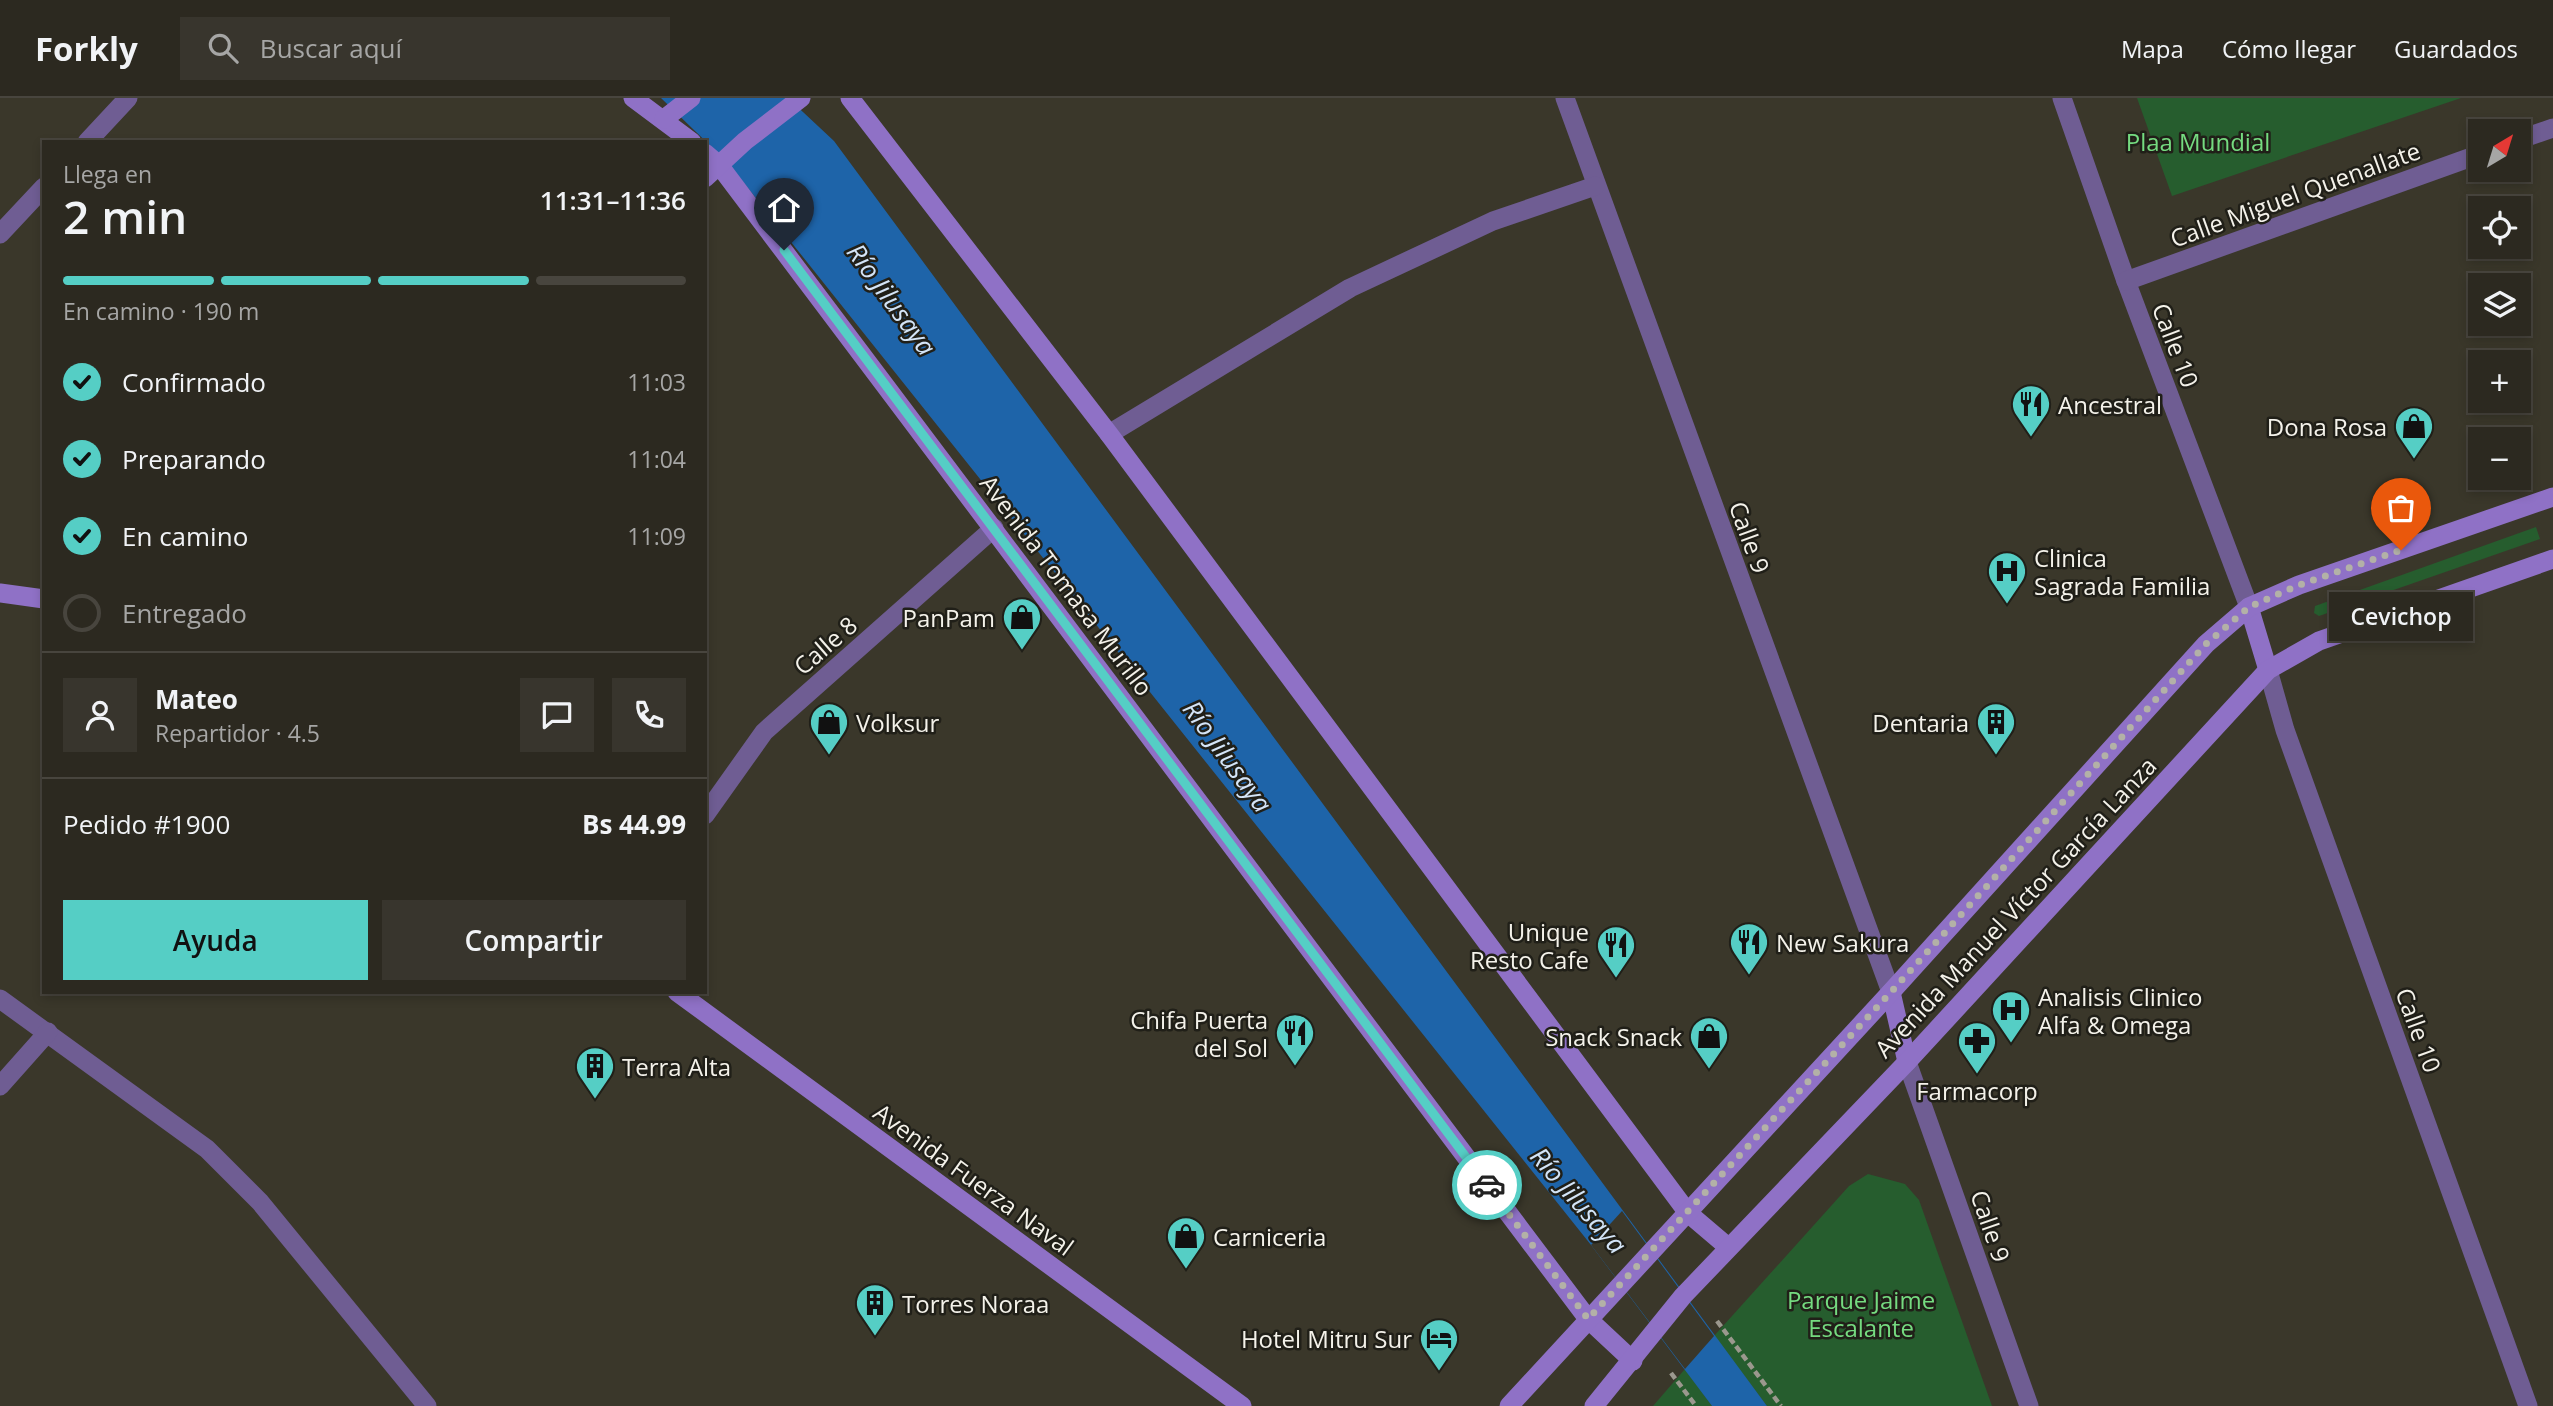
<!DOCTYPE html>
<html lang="es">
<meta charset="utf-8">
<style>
:root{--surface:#2c2920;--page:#38352d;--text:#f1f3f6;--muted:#a6a6a5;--line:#48453e;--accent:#55cec5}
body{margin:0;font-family:"Open Sans",sans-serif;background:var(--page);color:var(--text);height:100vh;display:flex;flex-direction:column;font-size:26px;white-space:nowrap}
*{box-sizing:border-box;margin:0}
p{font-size:23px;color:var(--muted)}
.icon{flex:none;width:38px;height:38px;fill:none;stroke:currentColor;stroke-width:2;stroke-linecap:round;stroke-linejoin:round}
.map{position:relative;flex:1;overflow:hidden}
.side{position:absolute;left:42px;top:42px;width:665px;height:854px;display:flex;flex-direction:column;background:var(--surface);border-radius:0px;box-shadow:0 4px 10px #0003,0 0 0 2px var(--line)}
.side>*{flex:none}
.needle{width:46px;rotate:38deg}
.controls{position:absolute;left:2468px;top:21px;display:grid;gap:14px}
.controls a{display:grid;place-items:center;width:63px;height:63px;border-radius:0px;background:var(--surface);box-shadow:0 4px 10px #0003,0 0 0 2px var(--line);font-size:35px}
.pin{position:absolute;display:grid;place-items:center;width:60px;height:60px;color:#fff;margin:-72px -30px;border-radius:50% 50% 50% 0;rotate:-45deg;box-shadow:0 0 7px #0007}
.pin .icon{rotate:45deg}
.courier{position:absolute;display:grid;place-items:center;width:70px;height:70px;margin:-35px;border:5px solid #55cec5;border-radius:50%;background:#fff;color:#222;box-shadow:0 2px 9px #0007}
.bubble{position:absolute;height:49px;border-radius:0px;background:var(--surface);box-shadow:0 4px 10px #0003,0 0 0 2px var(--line);font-size:23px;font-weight:600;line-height:49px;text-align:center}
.headline em{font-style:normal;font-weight:600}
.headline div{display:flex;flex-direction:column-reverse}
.headline{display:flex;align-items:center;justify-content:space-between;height:119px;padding:0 21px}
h1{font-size:46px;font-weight:600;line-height:52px}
.bar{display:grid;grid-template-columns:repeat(4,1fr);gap:10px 7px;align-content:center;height:84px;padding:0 21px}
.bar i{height:9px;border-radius:5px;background:var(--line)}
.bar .active{background:var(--accent)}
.bar p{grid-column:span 4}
.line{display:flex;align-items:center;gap:18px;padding:0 21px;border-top:2px solid var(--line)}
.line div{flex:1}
.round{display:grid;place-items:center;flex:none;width:74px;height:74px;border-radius:0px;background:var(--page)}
ol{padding:0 21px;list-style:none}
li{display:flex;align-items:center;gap:21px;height:77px}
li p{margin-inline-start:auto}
li .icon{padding:7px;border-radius:50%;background:var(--accent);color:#111;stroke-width:4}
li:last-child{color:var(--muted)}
li i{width:38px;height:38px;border:4px solid var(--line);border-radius:50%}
.primary-button{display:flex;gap:14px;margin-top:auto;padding:14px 21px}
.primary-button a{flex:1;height:80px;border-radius:0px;background:var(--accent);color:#111;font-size:28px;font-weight:600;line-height:80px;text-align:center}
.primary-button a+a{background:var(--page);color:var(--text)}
header{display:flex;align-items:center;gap:42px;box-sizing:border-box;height:98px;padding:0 35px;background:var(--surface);border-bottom:2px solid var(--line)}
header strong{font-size:33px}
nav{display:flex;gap:38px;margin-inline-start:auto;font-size:24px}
.search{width:490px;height:63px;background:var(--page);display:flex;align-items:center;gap:18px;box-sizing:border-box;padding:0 24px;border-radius:0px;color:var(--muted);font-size:26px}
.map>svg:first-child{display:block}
.green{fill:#265d2e}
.water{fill:#1e64a9}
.pier{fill:#3a372a}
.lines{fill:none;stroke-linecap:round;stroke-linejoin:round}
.path{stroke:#9b988e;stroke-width:4.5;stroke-dasharray:7 3.5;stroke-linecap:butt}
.minor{stroke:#6f5d93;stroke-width:19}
.secondary{stroke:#8f71c6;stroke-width:19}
.done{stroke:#b3b1a7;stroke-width:7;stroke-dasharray:0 12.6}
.route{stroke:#55cec5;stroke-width:9}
.labels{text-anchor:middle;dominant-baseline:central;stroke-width:5;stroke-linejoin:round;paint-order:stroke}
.park-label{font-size:24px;fill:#75db80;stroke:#201f18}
.street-label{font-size:24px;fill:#f4f2ea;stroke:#201f18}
.poi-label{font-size:24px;fill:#f4f2ea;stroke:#201f18;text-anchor:start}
.water-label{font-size:26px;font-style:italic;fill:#d4e5f8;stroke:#201f18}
</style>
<header>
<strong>Forkly</strong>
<div class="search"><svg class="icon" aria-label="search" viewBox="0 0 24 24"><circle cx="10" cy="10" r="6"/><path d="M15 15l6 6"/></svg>Buscar aquí</div>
<nav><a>Mapa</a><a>Cómo llegar</a><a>Guardados</a></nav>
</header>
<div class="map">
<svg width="2553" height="1308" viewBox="0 0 2553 1308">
<rect width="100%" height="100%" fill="#3a372a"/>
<!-- green -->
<g class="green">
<path d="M2137 0H2461L2172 98Z"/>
<path d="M2536 429 2540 441 2319 518 2314 515 2315 508Z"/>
<path d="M1868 1076 1905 1086 1919 1102 1992 1308H1767L1714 1238 1849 1088Z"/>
<path d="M1685 1271 1712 1308H1653Z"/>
</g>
<!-- water -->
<path class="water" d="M661 0H788L834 43 1767 1308H1712L1591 1147 728 65Z"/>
<!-- pier -->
<path class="pier" d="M1622 1113 1714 1238 1685 1271 1591 1147Z"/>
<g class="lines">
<!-- path -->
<g class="path">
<path d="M1717 1223 1781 1308"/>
<path d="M1671 1275 1696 1308"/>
</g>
<!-- minor -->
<g class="minor">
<path d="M1565 0 1891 894"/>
<path d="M2062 0 2126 183 2249 509"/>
<path d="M2518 42 2553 30"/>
<path d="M87 44 128 0"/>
<path d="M0 136 44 89"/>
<path d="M2126 183 2480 56"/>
<path d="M1109 336 1350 190 1493 123 1595 88"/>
<path d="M2268 572 2285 632 2528 1308"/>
<path d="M705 717 764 634 994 430"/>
<path d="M0 901 207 1051 260 1104 427 1308"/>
<path d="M1907 964 2029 1308"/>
<path d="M0 988 48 934"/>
</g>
<!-- secondary -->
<g class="secondary">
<path d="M633 0 692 44"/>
<path d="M850 0 1109 336 1688 1115 1728 1149"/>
<path d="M664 21 691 0"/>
<path d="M705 55 719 67 1588 1221 1633 1263"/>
<path d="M705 80 745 43 801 0"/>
<path d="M0 495 44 501"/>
<path d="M2249 509 2268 572"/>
<path d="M677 894 1242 1308"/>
<path d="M1891 894 1907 964"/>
<path d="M1509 1308 1891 894 2206 546 2249 509 2299 487 2553 399"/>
<path d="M1594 1308 1683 1198 1907 964 2268 572 2319 543 2553 461"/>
</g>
</g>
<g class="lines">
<!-- done -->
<path class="done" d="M1487 1087 1588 1221 1891 894 2206 546 2249 509 2299 487 2401 452"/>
<!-- route -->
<path class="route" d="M784 152 1487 1087"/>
</g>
<!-- icons -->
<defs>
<g id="restaurant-pin" transform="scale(2.0125)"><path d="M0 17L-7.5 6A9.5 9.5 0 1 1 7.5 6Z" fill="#55cec5" stroke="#201f18"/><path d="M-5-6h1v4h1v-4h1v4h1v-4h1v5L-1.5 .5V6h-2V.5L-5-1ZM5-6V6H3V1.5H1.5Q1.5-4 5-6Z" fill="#111"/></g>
<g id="shop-pin" transform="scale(2.0125)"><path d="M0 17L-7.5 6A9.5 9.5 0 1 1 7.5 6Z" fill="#55cec5" stroke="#201f18"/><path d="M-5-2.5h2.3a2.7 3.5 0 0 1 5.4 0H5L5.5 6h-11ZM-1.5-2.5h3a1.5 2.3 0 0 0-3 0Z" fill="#111"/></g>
<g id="hospital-pin" transform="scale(2.0125)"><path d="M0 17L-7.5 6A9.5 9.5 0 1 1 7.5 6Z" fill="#55cec5" stroke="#201f18"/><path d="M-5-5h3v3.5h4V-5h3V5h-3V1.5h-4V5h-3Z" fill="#111"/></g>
<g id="building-pin" transform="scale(2.0125)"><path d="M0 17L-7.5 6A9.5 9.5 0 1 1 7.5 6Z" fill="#55cec5" stroke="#201f18"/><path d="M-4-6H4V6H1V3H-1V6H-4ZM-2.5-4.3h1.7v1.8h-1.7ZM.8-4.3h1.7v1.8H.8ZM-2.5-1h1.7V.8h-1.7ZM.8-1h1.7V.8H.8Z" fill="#111"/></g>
<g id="pharmacy-pin" transform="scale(2.0125)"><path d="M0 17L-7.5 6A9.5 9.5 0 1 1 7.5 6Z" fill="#55cec5" stroke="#201f18"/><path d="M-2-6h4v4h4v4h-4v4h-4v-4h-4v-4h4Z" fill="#111"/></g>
<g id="hotel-pin" transform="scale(2.0125)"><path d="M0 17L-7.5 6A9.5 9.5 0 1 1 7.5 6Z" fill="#55cec5" stroke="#201f18"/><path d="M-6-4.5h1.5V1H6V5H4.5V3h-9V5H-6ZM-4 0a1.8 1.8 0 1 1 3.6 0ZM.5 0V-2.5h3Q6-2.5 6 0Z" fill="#111"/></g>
</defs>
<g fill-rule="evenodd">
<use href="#restaurant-pin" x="2031" y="306"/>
<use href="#shop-pin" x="2414" y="328"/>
<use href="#hospital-pin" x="2007" y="473"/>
<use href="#shop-pin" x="1022" y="519"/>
<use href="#shop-pin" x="829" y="624"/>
<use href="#building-pin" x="1996" y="624"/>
<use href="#restaurant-pin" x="1749" y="844"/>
<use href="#restaurant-pin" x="1616" y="847"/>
<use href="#hospital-pin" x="2011" y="912"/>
<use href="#restaurant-pin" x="1295" y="935"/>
<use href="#shop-pin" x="1709" y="938"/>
<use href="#pharmacy-pin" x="1977" y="943"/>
<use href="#building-pin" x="595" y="968"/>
<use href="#shop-pin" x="1186" y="1138"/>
<use href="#building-pin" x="875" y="1205"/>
<use href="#hotel-pin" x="1439" y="1240"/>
</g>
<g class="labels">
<!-- park labels -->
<g class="park-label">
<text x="2198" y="43">Plaa Mundial</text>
<text x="1861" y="1201">Parque Jaime<tspan x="1861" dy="28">Escalante</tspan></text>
</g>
<!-- street labels -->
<g class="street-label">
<text transform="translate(2295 96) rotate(-20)">Calle Miguel Quenallate</text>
<text transform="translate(2176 247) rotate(69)">Calle 10</text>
<text transform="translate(1750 439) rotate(70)">Calle 9</text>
<text transform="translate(1067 487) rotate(53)">Avenida Tomasa Murillo</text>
<text transform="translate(825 547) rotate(-41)">Calle 8</text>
<text transform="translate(2015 809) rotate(-47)">Avenida Manuel Víctor García Lanza</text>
<text transform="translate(2419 932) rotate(70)">Calle 10</text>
<text transform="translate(974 1081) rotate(36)">Avenida Fuerza Naval</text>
<text transform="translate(1991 1128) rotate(71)">Calle 9</text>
</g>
<!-- poi labels -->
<g class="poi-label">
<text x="2058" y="306">Ancestral</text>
<text x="2387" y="328" text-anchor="end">Dona Rosa</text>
<text x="2034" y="459">Clinica<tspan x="2034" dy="28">Sagrada Familia</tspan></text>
<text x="995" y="519" text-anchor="end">PanPam</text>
<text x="856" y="624">Volksur</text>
<text x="1969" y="624" text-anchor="end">Dentaria</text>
<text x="1589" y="833" text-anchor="end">Unique<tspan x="1589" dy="28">Resto Cafe</tspan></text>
<text x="1776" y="844">New Sakura</text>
<text x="2038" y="898">Analisis Clinico<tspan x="2038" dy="28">Alfa &amp; Omega</tspan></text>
<text x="1268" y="921" text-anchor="end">Chifa Puerta<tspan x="1268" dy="28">del Sol</tspan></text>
<text x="1682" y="938" text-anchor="end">Snack Snack</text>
<text x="622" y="968">Terra Alta</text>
<text x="1977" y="992" text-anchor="middle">Farmacorp</text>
<text x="1213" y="1138">Carniceria</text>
<text x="902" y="1205">Torres Noraa</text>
<text x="1412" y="1240" text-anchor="end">Hotel Mitru Sur</text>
</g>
<!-- water labels -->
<g class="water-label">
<text transform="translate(892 201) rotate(54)">Río Jilusaya</text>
<text transform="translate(1228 658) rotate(54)">Río Jilusaya</text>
<text transform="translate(1579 1102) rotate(49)">Río Jilusaya</text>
</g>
</g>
</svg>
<div class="controls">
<a><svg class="needle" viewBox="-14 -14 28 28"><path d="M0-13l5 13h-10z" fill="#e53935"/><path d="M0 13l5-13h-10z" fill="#a6a6a5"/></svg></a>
<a><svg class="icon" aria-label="locate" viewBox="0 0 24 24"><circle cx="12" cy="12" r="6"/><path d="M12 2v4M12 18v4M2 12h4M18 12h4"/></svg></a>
<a><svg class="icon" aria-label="layers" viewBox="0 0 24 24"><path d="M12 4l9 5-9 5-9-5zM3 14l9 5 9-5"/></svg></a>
<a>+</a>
<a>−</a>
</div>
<div class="pin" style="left:2401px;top:452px;background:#ea580c"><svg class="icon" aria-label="bag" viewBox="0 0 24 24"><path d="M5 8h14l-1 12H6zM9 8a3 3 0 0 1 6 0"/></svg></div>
<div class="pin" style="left:784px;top:152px;background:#1f2937"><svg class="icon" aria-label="home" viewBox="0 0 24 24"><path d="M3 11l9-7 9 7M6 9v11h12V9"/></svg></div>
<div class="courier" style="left:1487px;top:1087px"><svg class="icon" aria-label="car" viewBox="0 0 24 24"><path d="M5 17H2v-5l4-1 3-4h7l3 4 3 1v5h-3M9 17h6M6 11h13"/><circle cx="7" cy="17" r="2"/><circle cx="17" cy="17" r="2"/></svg></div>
<div class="bubble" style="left:2329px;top:494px;width:144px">Cevichop</div>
<section class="side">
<div class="headline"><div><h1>2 min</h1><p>Llega en</p></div><em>11:31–11:36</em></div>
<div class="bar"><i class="active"></i><i class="active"></i><i class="active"></i><i></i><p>En camino · 190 m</p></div>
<ol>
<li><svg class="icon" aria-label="check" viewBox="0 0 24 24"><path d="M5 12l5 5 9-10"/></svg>Confirmado<p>11:03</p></li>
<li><svg class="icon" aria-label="check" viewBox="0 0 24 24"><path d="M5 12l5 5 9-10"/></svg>Preparando<p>11:04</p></li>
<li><svg class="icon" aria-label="check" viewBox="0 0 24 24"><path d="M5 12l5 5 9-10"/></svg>En camino<p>11:09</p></li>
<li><i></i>Entregado</li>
</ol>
<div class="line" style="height:126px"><a class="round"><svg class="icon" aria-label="person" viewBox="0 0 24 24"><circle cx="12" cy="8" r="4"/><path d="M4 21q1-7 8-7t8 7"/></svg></a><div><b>Mateo</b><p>Repartidor · 4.5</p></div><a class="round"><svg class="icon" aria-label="chat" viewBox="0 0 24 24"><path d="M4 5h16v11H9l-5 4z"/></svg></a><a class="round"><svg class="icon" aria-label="phone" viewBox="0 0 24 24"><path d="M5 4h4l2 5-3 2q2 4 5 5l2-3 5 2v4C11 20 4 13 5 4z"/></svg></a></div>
<div class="line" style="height:91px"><div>Pedido #1900</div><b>Bs 44.99</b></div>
<div class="primary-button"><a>Ayuda</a><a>Compartir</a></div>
</section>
</div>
